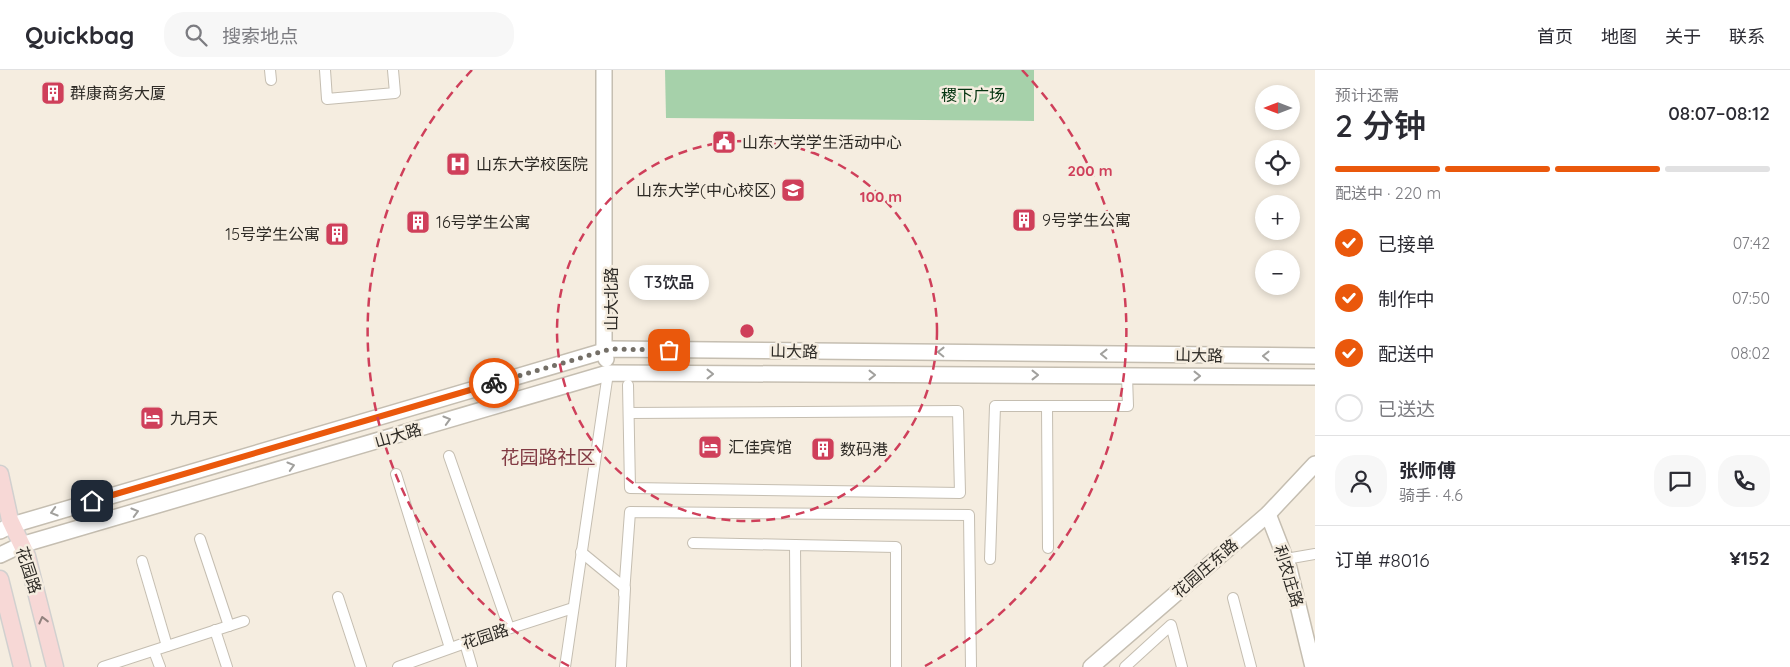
<!DOCTYPE html>
<html lang="zh">
<meta charset="utf-8">
<style>
:root{--surface:#fff;--page:#f7f7f7;--text:#2b2b33;--muted:#7c7c81;--line:#e1e1e2;--accent:#ea580c}
body{margin:0;font-family:Quicksand,"Noto Sans SC",sans-serif;background:var(--page);color:var(--text);height:100vh;display:flex;flex-direction:column;font-size:19px;white-space:nowrap}
*{box-sizing:border-box;margin:0}
p{font-size:16px;color:var(--muted)}
.icon{flex:none;width:28px;height:28px;fill:none;stroke:currentColor;stroke-width:2;stroke-linecap:round;stroke-linejoin:round}
.map{position:relative;flex:1;overflow:hidden}
.side{display:flex;flex-direction:column;background:var(--surface);width:475px}
.side>*{flex:none}
.needle{width:32px;rotate:270deg}
.controls{position:absolute;left:1255px;top:15px;display:grid;gap:10px}
.controls a{display:grid;place-items:center;width:45px;height:45px;border-radius:50%;background:var(--surface);box-shadow:0 2px 8px #0003;font-size:25px}
.pin{position:absolute;display:grid;place-items:center;width:42px;height:42px;color:#fff;margin:-21px;border-radius:10px;box-shadow:0 2px 8px #0006}
.courier{position:absolute;display:grid;place-items:center;width:50px;height:50px;margin:-25px;border:4px solid #ea580c;border-radius:50%;background:#fff;color:#222;box-shadow:0 1px 6px #0007}
.bubble{position:absolute;height:35px;border-radius:18px;background:var(--surface);box-shadow:0 2px 8px #0003;font-size:16px;font-weight:600;line-height:35px;text-align:center}
.head em{font-style:normal;font-weight:600}
.head div{display:flex;flex-direction:column-reverse}
.head{display:flex;align-items:center;justify-content:space-between;height:85px;padding:0 20px}
h1{font-size:32px;font-weight:600;line-height:38px}
.bar{display:grid;grid-template-columns:repeat(4,1fr);gap:8px 5px;align-content:center;height:60px;padding:0 20px}
.bar i{height:6px;border-radius:4px;background:var(--line)}
.bar .selected{background:var(--accent)}
.bar p{grid-column:span 4}
.line{display:flex;align-items:center;gap:12px;padding:0 20px;border-top:1px solid var(--line)}
.line div{flex:1}
.round{display:grid;place-items:center;flex:none;width:52px;height:52px;border-radius:20px;background:var(--page)}
ol{padding:0 20px;list-style:none}
li{display:flex;align-items:center;gap:15px;height:55px}
li p{margin-inline-start:auto}
li .icon{padding:5px;border-radius:50%;background:var(--accent);color:#fff;stroke-width:4}
li:last-child{color:var(--muted)}
li i{width:28px;height:28px;border:2px solid var(--line);border-radius:50%}
header{display:flex;align-items:center;gap:30px;box-sizing:border-box;height:70px;padding:0 25px;background:var(--surface);border-bottom:1px solid var(--line)}
header strong{font-size:24px}
nav{display:flex;gap:28px;margin-inline-start:auto;font-size:18px}
.search{width:350px;height:45px;background:var(--page);display:flex;align-items:center;gap:12px;box-sizing:border-box;padding:0 18px;border-radius:20px;color:var(--muted);font-size:19px}
main{display:flex;flex:1;min-height:0}
.map>svg:first-child{display:block}
.green{fill:#a6d1aa}
.lines{fill:none;stroke-linecap:round;stroke-linejoin:round}
.street-casing{stroke:#c5beb1;stroke-width:12}
.secondary-casing{stroke:#c5beb1;stroke-width:18}
.primary-casing{stroke:#d1d0cf;stroke-width:19}
.street{stroke:#fff;stroke-width:10}
.secondary{stroke:#fff;stroke-width:15}
.primary{stroke:#f7d8d6;stroke-width:16}
.oneway{stroke:#a1a09d}
.oneway2{stroke:#92827e}
.done{stroke:#746f67;stroke-width:5;stroke-dasharray:0 9}
.route{stroke:#ea580c;stroke-width:6}
.ring{fill:none;stroke:#cf3f5a;stroke-width:2.5;stroke-dasharray:9 6}
.labels{text-anchor:middle;dominant-baseline:central;stroke-width:5;stroke-linejoin:round;paint-order:stroke}
.poi-label{font-size:16px;fill:#2e2b26;stroke:#f5ede0;text-anchor:start}
.park-label{font-size:16px;fill:#043410;stroke:#f5ede0}
.street-label{font-size:16px;fill:#2e2b26;stroke:#f5ede0}
.quarter-label{font-size:19px;fill:#823a43;stroke:#f5ede0}
.centre{fill:#cf3f5a;stroke:#f5ede0;stroke-width:2.5}
.ring-label{font-size:15px;text-anchor:middle;font-weight:bold;fill:#cf3f5a;stroke:#f5ede0;stroke-width:5;stroke-linejoin:round;paint-order:stroke}
</style>
<header>
<strong>Quickbag</strong>
<div class="search"><svg class="icon" aria-label="search" viewBox="0 0 24 24"><circle cx="10" cy="10" r="6"/><path d="M15 15l6 6"/></svg>搜索地点</div>
<nav><a>首页</a><a>地图</a><a>关于</a><a>联系</a></nav>
</header>
<main>
<div class="map">
<svg width="1315" height="597" viewBox="0 0 1315 597">
<rect width="100%" height="100%" fill="#f5ede0"/>
<!-- green -->
<path class="green" d="M665 0H1034V51L666 48Z"/>
<g class="lines">
<!-- street casing -->
<g class="street-casing">
<g id="street">
<path d="M270 0 271 10"/>
<path d="M325 0 327 29 395 23 393 0"/>
<path d="M628 315 630 418 960 423 958 341 629 343"/>
<path d="M1047 336 1048 478"/>
<path d="M449 386 509 558"/>
<path d="M396 404 450 578"/>
<path d="M200 469 229 556"/>
<path d="M693 473 795 475"/>
<path d="M581 482 625 518 621 597"/>
<path d="M990 489 995 336H1128L1127 306"/>
<path d="M1286 489 1315 484"/>
<path d="M142 491 167 576"/>
<path d="M624 524 630 442 969 445 971 597"/>
<path d="M338 527 361 597"/>
<path d="M1233 528 1251 597"/>
<path d="M215 560 227 597"/>
<path d="M465 573 472 597"/>
<path d="M154 581 160 597"/>
<path d="M103 597 244 551"/>
<path d="M398 597 465 573 573 538"/>
<path d="M565 597 608 303"/>
<path d="M796 597 795 475 896 477V597"/>
<path d="M1125 597 1171 555 1182 597"/>
</g>
</g>
<!-- secondary casing -->
<g class="secondary-casing">
<g id="secondary">
<path d="M604 0V281L606 289"/>
<path d="M1268 444 1289 498 1313 597"/>
<path d="M0 461 12 455 611 279 1315 286"/>
<path d="M0 485 21 475 608 303 1315 307"/>
<path d="M1091 597 1268 444 1315 394"/>
</g>
</g>
<!-- primary casing -->
<g class="primary-casing">
<g id="primary">
<path d="M0 404 10 450 27 486 55 597"/>
<path d="M0 509 22 597"/>
</g>
</g>
<!-- street -->
<use href="#street" class="street"/>
<!-- secondary -->
<use href="#secondary" class="secondary"/>
<!-- primary -->
<use href="#primary" class="primary"/>
</g>
<!-- one-way arrows -->
<defs><path id="oneway-chevron" d="M-2-3.5L2.5 0L-2 3.5" fill="none" stroke-width="1.6" stroke-linecap="round" stroke-linejoin="round" transform="scale(1.25)"/></defs>
<g class="oneway">
<use href="#oneway-chevron" transform="translate(941 282) rotate(-179)"/>
<use href="#oneway-chevron" transform="translate(1104 284) rotate(-179)"/>
<use href="#oneway-chevron" transform="translate(1266 286) rotate(-179)"/>
<use href="#oneway-chevron" transform="translate(710 304)"/>
<use href="#oneway-chevron" transform="translate(872 305)"/>
<use href="#oneway-chevron" transform="translate(1035 305)"/>
<use href="#oneway-chevron" transform="translate(1197 306)"/>
<use href="#oneway-chevron" transform="translate(447 350) rotate(-16)"/>
<use href="#oneway-chevron" transform="translate(291 396) rotate(-16)"/>
<use href="#oneway-chevron" transform="translate(54 442) rotate(164)"/>
<use href="#oneway-chevron" transform="translate(135 442) rotate(-16)"/>
</g>
<use class="oneway2" href="#oneway-chevron" transform="translate(43 550) rotate(-104)"/>
<g class="lines">
<!-- done -->
<path class="done" d="M494 313 611 279 669 280"/>
<!-- route -->
<path class="route" d="M92 431 494 313"/>
</g>
<!-- distance rings -->
<g class="ring">
<circle cx="747" cy="261" r="190"/>
<path d="M569 596A379 379 0 0 1 472 0M1022 0A379 379 0 0 1 925 596"/>
</g>
<!-- icons -->
<defs>
<g id="building-square" transform="scale(1.25)"><rect x="-9" y="-9" width="18" height="18" rx="4" fill="#cf3f5a" stroke="#f5ede0"/><path d="M-4-6H4V6H1V3H-1V6H-4ZM-2.5-4.3h1.7v1.8h-1.7ZM.8-4.3h1.7v1.8H.8ZM-2.5-1h1.7V.8h-1.7ZM.8-1h1.7V.8H.8Z" fill="#fff"/></g>
<g id="civic-square" transform="scale(1.25)"><rect x="-9" y="-9" width="18" height="18" rx="4" fill="#cf3f5a" stroke="#f5ede0"/><path d="M-.6-6.5H3V-4.5H.6V-3L4-1V1h2V6H-6V1h2V-1L-.6-3ZM-1.2 2.5V6h2.4V2.5Z" fill="#fff"/></g>
<g id="hospital-square" transform="scale(1.25)"><rect x="-9" y="-9" width="18" height="18" rx="4" fill="#cf3f5a" stroke="#f5ede0"/><path d="M-5-5h3v3.5h4V-5h3V5h-3V1.5h-4V5h-3Z" fill="#fff"/></g>
<g id="university-square" transform="scale(1.25)"><rect x="-9" y="-9" width="18" height="18" rx="4" fill="#cf3f5a" stroke="#f5ede0"/><path d="M0-5L7-2L0 1L-7-2ZM-4 1L0 2.5L4 1V4Q0 6-4 4Z" fill="#fff"/></g>
<g id="hotel-square" transform="scale(1.25)"><rect x="-9" y="-9" width="18" height="18" rx="4" fill="#cf3f5a" stroke="#f5ede0"/><path d="M-6-4.5h1.5V1H6V5H4.5V3h-9V5H-6ZM-4 0a1.8 1.8 0 1 1 3.6 0ZM.5 0V-2.5h3Q6-2.5 6 0Z" fill="#fff"/></g>
</defs>
<g fill-rule="evenodd">
<use href="#building-square" x="53" y="23"/>
<use href="#civic-square" x="724" y="72"/>
<use href="#hospital-square" x="458" y="94"/>
<use href="#university-square" x="793" y="120"/>
<use href="#building-square" x="1024" y="150"/>
<use href="#building-square" x="418" y="152"/>
<use href="#building-square" x="337" y="164"/>
<use href="#hotel-square" x="152" y="348"/>
<use href="#hotel-square" x="710" y="377"/>
<use href="#building-square" x="823" y="379"/>
</g>
<g class="labels">
<!-- poi labels -->
<g class="poi-label">
<text x="70" y="23">群康商务大厦</text>
<text x="742" y="72">山东大学学生活动中心</text>
<text x="476" y="94">山东大学校医院</text>
<text x="776" y="120" text-anchor="end">山东大学(中心校区)</text>
<text x="1042" y="150">9号学生公寓</text>
<text x="436" y="152">16号学生公寓</text>
<text x="320" y="164" text-anchor="end">15号学生公寓</text>
<text x="170" y="348">九月天</text>
<text x="728" y="377">汇佳宾馆</text>
<text x="840" y="379">数码港</text>
</g>
<!-- park labels -->
<g class="park-label">
<text x="973" y="25">稷下广场</text>
</g>
<!-- street labels -->
<g class="street-label">
<text transform="translate(611 229) rotate(-90)">山大北路</text>
<text transform="translate(794 281) rotate(1)">山大路</text>
<text transform="translate(1199 285) rotate(1)">山大路</text>
<text transform="translate(398 365) rotate(-16)">山大路</text>
<text transform="translate(1205 498) rotate(-41)">花园庄东路</text>
<text transform="translate(29 500) rotate(72)">花园路</text>
<text transform="translate(1289 506) rotate(73)">利农庄路</text>
<text transform="translate(485 566) rotate(-18)">花园路</text>
</g>
<!-- quarter labels -->
<g class="quarter-label">
<text x="548" y="387">花园路社区</text>
</g>
</g>
<circle cx="747" cy="261" r="8" class="centre"/>
<g class="ring-label">
<text x="1090" y="106">200 m</text>
<text x="881" y="132">100 m</text>
</g>
</svg>
<div class="controls">
<a><svg class="needle" viewBox="-14 -14 28 28"><path d="M0-13l5 13h-10z" fill="#e53935"/><path d="M0 13l5-13h-10z" fill="#7c7c81"/></svg></a>
<a><svg class="icon" aria-label="locate" viewBox="0 0 24 24"><circle cx="12" cy="12" r="6"/><path d="M12 2v4M12 18v4M2 12h4M18 12h4"/></svg></a>
<a>+</a>
<a>−</a>
</div>
<div class="pin" style="left:669px;top:280px;background:#ea580c"><svg class="icon" aria-label="bag" viewBox="0 0 24 24"><path d="M5 8h14l-1 12H6zM9 8a3 3 0 0 1 6 0"/></svg></div>
<div class="pin" style="left:92px;top:431px;background:#1f2937"><svg class="icon" aria-label="home" viewBox="0 0 24 24"><path d="M3 11l9-7 9 7M6 9v11h12V9"/></svg></div>
<div class="courier" style="left:494px;top:313px"><svg class="icon" aria-label="bike" viewBox="0 0 24 24"><circle cx="6" cy="16" r="4"/><circle cx="18" cy="16" r="4"/><path d="M6 16l4-8h5l3 8M10 8l3 8H6M13 5h3"/></svg></div>
<div class="bubble" style="left:629px;top:195px;width:80px">T3饮品</div>
</div>
<section class="side">
<div class="head"><div><h1>2 分钟</h1><p>预计还需</p></div><em>08:07–08:12</em></div>
<div class="bar"><i class="selected"></i><i class="selected"></i><i class="selected"></i><i></i><p>配送中 · 220 m</p></div>
<ol>
<li><svg class="icon" aria-label="check" viewBox="0 0 24 24"><path d="M5 12l5 5 9-10"/></svg>已接单<p>07:42</p></li>
<li><svg class="icon" aria-label="check" viewBox="0 0 24 24"><path d="M5 12l5 5 9-10"/></svg>制作中<p>07:50</p></li>
<li><svg class="icon" aria-label="check" viewBox="0 0 24 24"><path d="M5 12l5 5 9-10"/></svg>配送中<p>08:02</p></li>
<li><i></i>已送达</li>
</ol>
<div class="line" style="height:90px"><a class="round"><svg class="icon" aria-label="person" viewBox="0 0 24 24"><circle cx="12" cy="8" r="4"/><path d="M4 21q1-7 8-7t8 7"/></svg></a><div><b>张师傅</b><p>骑手 · 4.6</p></div><a class="round"><svg class="icon" aria-label="chat" viewBox="0 0 24 24"><path d="M4 5h16v11H9l-5 4z"/></svg></a><a class="round"><svg class="icon" aria-label="phone" viewBox="0 0 24 24"><path d="M5 4h4l2 5-3 2q2 4 5 5l2-3 5 2v4C11 20 4 13 5 4z"/></svg></a></div>
<div class="line" style="height:65px"><div>订单 #8016</div><b>¥152</b></div>
</section>
</main>
